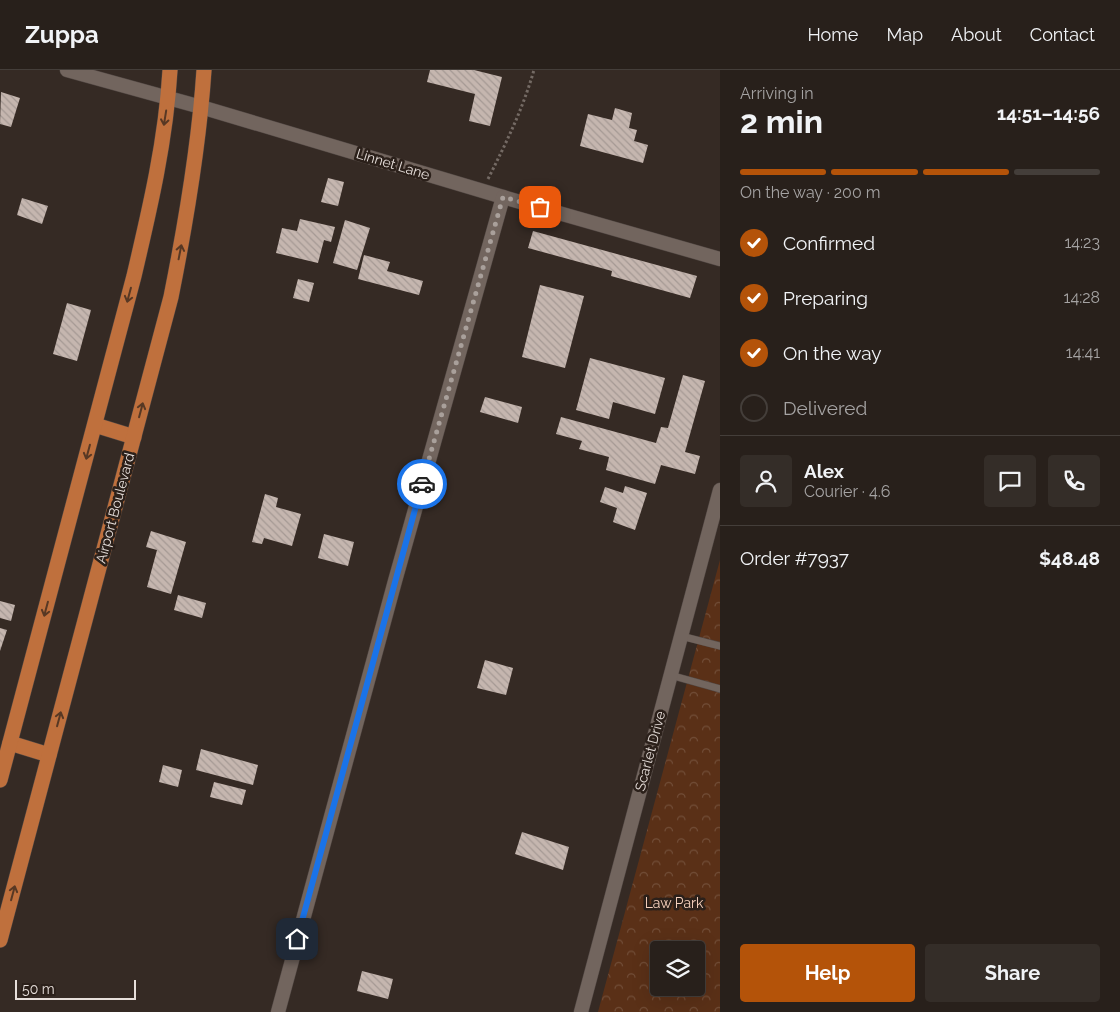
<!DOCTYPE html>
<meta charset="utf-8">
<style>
:root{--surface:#28201b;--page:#342d28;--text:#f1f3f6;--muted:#a5a3a3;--line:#443e3a;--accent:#b45309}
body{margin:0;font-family:Raleway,sans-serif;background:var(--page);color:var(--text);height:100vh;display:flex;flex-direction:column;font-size:19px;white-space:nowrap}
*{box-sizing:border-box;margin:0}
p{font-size:16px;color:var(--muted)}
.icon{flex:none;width:28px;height:28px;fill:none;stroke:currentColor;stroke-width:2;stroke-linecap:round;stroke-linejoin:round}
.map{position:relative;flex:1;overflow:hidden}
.panel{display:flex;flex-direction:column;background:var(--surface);width:400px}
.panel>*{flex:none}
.buttons{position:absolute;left:650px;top:871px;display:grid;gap:10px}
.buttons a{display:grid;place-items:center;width:55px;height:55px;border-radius:5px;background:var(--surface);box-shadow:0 5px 20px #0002,0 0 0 1px var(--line);font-size:25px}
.scale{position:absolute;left:15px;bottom:12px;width:121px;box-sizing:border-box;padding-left:5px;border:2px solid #e7dfdb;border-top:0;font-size:14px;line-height:18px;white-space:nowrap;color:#e7dfdb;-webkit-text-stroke:4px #2b201a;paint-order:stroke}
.pin{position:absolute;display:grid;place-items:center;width:42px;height:42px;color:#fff;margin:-21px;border-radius:10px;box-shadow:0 2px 8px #0006}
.courier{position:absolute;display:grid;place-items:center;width:50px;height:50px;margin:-25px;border:4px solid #1a73e8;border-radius:50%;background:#fff;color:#222;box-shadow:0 1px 6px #0007}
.overview em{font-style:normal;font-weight:700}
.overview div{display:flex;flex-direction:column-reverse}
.overview{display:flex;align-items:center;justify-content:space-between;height:85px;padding:0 20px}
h1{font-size:32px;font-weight:700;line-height:38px}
.bar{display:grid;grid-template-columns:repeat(4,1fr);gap:8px 5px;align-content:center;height:60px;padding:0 20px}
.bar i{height:6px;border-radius:4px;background:var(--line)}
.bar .current{background:var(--accent)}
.bar p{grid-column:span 4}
.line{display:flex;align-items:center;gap:12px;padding:0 20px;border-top:1px solid var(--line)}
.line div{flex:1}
.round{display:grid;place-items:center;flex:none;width:52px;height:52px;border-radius:5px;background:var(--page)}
ol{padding:0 20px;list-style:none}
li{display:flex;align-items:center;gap:15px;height:55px}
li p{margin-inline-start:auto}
li .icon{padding:5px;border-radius:50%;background:var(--accent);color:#fff;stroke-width:4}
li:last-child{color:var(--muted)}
li i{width:28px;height:28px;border:2px solid var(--line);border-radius:50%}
.primary-button{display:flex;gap:10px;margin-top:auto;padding:10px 20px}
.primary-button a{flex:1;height:58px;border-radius:5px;background:var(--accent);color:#fff;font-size:20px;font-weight:700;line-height:58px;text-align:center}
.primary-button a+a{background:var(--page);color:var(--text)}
header{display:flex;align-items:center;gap:30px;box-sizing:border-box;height:70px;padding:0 25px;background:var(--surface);border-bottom:1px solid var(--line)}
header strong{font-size:24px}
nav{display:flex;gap:28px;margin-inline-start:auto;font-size:18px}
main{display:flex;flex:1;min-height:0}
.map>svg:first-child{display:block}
.park{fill:url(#park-crowns);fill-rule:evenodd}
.building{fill:url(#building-back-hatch)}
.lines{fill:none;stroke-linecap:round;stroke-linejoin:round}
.lane-casing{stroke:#514743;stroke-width:8}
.street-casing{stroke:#514743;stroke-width:15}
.primary-casing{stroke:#514743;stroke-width:16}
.path{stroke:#746a64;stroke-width:3;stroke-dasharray:2.5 2.5;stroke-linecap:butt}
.lane{stroke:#72655e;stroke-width:7}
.street{stroke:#72655e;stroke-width:14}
.primary{stroke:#bf703d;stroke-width:15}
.oneway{stroke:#573824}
.done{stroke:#a9a09b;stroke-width:5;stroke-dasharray:0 9}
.route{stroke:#1a73e8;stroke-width:6}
.labels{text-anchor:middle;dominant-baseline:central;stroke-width:5;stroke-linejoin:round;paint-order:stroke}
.street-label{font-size:14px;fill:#e7dfdb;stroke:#2b201a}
.park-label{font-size:14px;fill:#f7d1bd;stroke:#2b201a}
</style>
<header>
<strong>Zuppa</strong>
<nav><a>Home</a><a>Map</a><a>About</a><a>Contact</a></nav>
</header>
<main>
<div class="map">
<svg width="720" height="942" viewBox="0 0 720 942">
<defs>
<pattern id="park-crowns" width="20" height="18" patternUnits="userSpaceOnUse" patternTransform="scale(1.25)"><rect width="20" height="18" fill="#5a3017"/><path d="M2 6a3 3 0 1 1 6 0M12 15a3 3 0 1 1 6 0" fill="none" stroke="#724e38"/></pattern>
<pattern id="building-back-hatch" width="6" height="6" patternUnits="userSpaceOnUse" patternTransform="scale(1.25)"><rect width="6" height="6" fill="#c5b6af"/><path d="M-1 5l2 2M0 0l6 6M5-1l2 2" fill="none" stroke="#a59994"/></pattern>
</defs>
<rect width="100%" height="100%" fill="#352a24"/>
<!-- park -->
<path class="park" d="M720 490V942H598ZM659 880H696V918H659Z"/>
<!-- building -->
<g class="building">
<path d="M430 0H474L502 7 490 56 469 51 475 24 427 12Z"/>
<path d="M1 22 20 28 11 57 0 54Z"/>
<path d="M615 38 632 43 629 58 637 60 634 71 648 75 643 93 580 76 588 44 612 50Z"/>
<path d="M328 108 344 112 338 136 321 132Z"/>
<path d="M22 128 48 136 42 154 17 145Z"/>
<path d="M300 149 335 157 331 172 324 170 318 193 276 183 282 158 297 161Z"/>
<path d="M345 150 370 158 357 200 333 193Z"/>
<path d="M533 161 697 206 690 228 611 206 612 201 528 178Z"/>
<path d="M364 185 390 192 387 201 423 211 419 225 358 209Z"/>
<path d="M298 209 314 213 309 232 293 228Z"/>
<path d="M540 215 584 226 565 298 522 287Z"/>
<path d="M67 233 91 240 77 291 53 284Z"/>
<path d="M590 288 665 308 655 344 613 332 609 349 576 340Z"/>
<path d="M683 305 705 311 685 382 700 386 695 404 661 395 655 414 606 400 609 387 579 379 582 371 556 364 561 347 656 373 661 357 668 358Z"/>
<path d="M485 327 522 337 518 353 480 342Z"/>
<path d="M625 416 647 423 635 460 613 452 617 438 600 432 605 417 623 423Z"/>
<path d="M265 424 278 428 276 437 301 444 292 476 264 468 262 474 252 472Z"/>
<path d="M151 461 186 472 171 524 147 517 157 480 146 477Z"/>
<path d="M324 464 354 472 348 496 318 488Z"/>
<path d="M178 525 206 533 202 548 174 540Z"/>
<path d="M0 531 15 535 11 551 0 548Z"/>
<path d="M0 558 7 560 0 581Z"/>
<path d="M485 590 513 598 506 625 477 618Z"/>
<path d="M201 679 258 695 253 715 196 700Z"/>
<path d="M163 695 182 700 178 717 159 712Z"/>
<path d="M214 712 246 720 242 735 210 727Z"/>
<path d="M522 762 569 777 563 800 515 784Z"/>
<path d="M362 901 393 909 388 929 357 921Z"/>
</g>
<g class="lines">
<!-- lane casing -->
<g class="lane-casing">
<g id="lane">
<path d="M681 566 720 576"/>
<path d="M670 605 720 619"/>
</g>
</g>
<!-- street casing -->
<g class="street-casing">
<g id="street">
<path d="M67 0 201 37 503 127 720 189"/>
<path d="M278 942 395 511 503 127"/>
<path d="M581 942 720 420"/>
</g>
</g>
<!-- primary casing -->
<g class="primary-casing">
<g id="primary">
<path d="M95 355 134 367"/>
<path d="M10 673 49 685"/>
<path d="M0 710 134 206C150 138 166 70 170 0"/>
<path d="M0 870 171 227C186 152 199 76 204 0"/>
</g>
</g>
<!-- path -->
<path class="path" d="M488 109C507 71 522 41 534 0"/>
<!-- lane -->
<use href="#lane" class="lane"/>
<!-- street -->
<use href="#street" class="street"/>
<!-- primary -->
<use href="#primary" class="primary"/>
</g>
<!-- one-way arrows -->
<defs><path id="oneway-shaft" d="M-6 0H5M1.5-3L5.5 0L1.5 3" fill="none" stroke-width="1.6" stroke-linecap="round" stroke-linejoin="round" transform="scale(1.25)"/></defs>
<g class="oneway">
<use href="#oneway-shaft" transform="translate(165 48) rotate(99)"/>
<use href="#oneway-shaft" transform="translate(180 182) rotate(-79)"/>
<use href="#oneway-shaft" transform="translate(129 225) rotate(105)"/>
<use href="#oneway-shaft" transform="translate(141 340) rotate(-75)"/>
<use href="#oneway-shaft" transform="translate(88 382) rotate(105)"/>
<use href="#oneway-shaft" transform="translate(46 539) rotate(105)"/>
<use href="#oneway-shaft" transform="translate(59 649) rotate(-75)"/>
<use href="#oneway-shaft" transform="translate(13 823) rotate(-75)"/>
</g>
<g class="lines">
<!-- done -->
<path class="done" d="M422 414 503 127 540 137"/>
<!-- route -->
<path class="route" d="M297 869 422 414"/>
</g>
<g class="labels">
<!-- street labels -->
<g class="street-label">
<text transform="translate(393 94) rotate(17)">Linnet Lane</text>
<text transform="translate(115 438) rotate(-75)">Airport Boulevard</text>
<text transform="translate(650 681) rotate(-75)">Scarlet Drive</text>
</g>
<!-- park labels -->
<g class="park-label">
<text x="674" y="833">Law Park</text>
</g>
</g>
</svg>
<div class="buttons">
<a><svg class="icon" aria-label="layers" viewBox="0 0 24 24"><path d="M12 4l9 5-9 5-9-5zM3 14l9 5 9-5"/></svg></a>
</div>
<div class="scale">50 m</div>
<div class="pin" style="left:540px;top:137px;background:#ea580c"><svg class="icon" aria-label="bag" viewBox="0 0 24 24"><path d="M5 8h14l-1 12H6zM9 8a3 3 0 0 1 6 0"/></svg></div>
<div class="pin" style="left:297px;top:869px;background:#1f2937"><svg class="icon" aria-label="home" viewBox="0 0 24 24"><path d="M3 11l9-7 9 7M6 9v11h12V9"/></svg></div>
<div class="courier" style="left:422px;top:414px"><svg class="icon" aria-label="car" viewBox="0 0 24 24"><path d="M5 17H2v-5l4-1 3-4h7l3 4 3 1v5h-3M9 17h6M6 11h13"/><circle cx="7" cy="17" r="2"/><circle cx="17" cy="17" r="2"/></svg></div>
</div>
<section class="panel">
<div class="overview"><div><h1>2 min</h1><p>Arriving in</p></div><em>14:51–14:56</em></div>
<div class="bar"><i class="current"></i><i class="current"></i><i class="current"></i><i></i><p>On the way · 200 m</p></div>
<ol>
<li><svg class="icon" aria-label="check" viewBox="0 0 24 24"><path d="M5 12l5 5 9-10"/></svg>Confirmed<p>14:23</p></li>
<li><svg class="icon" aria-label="check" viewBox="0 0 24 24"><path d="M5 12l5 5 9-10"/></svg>Preparing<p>14:28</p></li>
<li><svg class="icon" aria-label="check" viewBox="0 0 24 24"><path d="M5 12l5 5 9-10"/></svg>On the way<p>14:41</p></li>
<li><i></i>Delivered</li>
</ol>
<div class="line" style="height:90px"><a class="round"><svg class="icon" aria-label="person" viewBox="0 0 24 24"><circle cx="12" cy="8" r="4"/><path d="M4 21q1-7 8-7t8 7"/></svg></a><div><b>Alex</b><p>Courier · 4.6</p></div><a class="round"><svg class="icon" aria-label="chat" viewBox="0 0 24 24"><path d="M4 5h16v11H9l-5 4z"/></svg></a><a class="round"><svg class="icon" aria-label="phone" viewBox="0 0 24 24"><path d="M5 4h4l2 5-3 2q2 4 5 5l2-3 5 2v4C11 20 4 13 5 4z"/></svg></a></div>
<div class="line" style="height:65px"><div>Order #7937</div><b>$48.48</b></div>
<div class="primary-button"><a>Help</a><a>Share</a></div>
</section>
</main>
